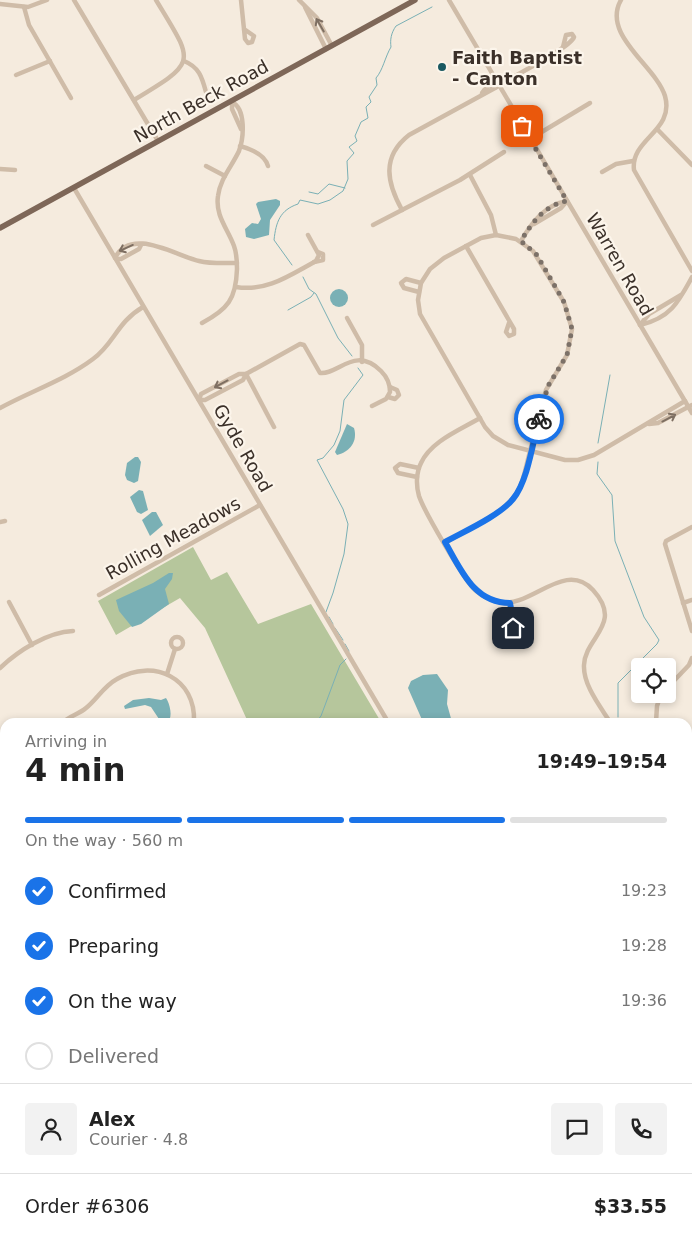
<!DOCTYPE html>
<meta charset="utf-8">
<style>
:root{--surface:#fff;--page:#f2f2f2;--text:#222;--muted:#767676;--line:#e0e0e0;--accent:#1a73e8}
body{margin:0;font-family:"DejaVu Sans",sans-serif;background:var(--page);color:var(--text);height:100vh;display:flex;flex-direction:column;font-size:19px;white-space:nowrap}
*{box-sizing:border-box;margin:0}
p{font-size:16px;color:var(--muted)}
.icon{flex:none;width:28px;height:28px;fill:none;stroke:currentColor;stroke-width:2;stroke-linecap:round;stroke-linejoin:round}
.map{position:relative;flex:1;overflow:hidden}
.drawer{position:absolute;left:0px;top:718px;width:692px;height:531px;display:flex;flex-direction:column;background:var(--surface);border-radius:15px 15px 0 0;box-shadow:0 2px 8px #0003}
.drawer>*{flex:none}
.buttons{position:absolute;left:631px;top:658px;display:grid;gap:10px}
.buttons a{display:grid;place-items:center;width:45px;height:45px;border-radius:5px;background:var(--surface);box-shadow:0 2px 8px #0003;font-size:25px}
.pin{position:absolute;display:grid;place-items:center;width:42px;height:42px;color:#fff;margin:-21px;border-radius:10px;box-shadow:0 2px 8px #0006}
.courier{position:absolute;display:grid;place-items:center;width:50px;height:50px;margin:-25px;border:4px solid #1a73e8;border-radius:50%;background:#fff;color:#222;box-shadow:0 1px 6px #0007}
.headline em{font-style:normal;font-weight:700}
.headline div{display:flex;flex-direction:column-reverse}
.headline{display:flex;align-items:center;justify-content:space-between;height:85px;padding:0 25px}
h1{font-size:32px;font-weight:700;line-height:38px}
.bar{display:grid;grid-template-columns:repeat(4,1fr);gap:8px 5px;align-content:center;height:60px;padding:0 25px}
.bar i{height:6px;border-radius:4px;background:var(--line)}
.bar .current{background:var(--accent)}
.bar p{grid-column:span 4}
.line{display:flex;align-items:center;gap:12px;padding:0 25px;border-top:1px solid var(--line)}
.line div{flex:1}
.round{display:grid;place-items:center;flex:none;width:52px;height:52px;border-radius:5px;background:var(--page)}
ol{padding:0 25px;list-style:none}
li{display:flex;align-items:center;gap:15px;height:55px}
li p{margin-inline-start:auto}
li .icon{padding:5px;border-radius:50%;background:var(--accent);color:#fff;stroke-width:4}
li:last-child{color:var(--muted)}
li i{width:28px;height:28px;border:2px solid var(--line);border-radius:50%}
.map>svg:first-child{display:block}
.green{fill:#b6c69c}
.water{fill:#7ab0b5}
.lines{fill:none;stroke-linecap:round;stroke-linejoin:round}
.stream{stroke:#7ab0b5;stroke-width:1}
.minor{stroke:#cfbca8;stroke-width:4.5}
.major{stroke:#7e6758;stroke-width:5.5}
.oneway{stroke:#7e6f62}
.done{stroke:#7c7168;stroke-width:5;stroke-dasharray:0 9}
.route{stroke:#1a73e8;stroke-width:6}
.poi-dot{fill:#1a5961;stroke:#fcf5eb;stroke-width:2}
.labels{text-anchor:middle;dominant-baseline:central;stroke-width:4.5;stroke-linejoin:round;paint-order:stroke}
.poi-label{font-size:18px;font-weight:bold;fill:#3b3029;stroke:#fcf5eb;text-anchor:start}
.street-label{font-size:18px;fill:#3b3029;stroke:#fcf5eb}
</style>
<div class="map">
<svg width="692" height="1248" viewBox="0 0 692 1248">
<rect width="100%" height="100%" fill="#f5ebde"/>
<!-- green -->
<g class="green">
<path d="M193 547 211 580 227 572 258 624 311 604 381 722H248L205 628 180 598 116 635 98 601Z"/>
<path d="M5 825V903L0 895V828Z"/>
<path d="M688 1239 692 1248H655V1244H688Z"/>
<path d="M65 1244H217L219 1248H68Z"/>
<path d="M425 1244H568L561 1248H425Z"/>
</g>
<!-- water -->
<g class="water">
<path d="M276 199 280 201V205L270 220 269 235 254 239 246 237 245 229 252 223 258 224 261 219 256 204 258 202Z"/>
<circle cx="339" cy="298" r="9"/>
<path d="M347 424 354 428C358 441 350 452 337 455L335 452Z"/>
<path d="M135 457H138L141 462 138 481 134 483 127 480 125 475 127 463Z"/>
<path d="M139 490 143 491 148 510 141 514 137 512 130 497Z"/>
<path d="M152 512H156L163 525 150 536 142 520Z"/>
<path d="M169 573H173L172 579 165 589 169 604 141 624 132 627 119 611 116 600 153 583Z"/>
<path d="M437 674 448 690 447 704 452 722H423L408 688 411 681 423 675Z"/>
<path d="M149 698 161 700 166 698C170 704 173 717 168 722H161L151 707 145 705 125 709 124 706 133 700Z"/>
</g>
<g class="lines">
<!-- stream -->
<g class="stream">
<path d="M309 192 318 194 329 184 345 188"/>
<path d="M292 265 274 240C276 222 280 210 298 204L300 200 318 204 330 200 343 191 348 179 347 161 354 153 349 147 357 141 355 136 361 122 368 118 366 107 371 102 369 97 377 85 376 78C383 70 385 57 391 47 390 40 391 33 396 26L432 7"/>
<path d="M303 277 309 289 316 294 338 338 352 356"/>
<path d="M288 310 311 297 314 293"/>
<path d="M598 443 610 375"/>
<path d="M598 462 597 474 612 495 615 541 644 617 659 640 657 644 618 683V717"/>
<path d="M326 612 333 593 344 554 348 524 343 509 317 460 323 458 334 445 340 431 344 400 363 375 358 368"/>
<path d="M329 617 333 624"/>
<path d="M335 628 343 640"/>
<path d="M345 644 349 651"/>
<path d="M316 722 321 716 340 665 346 659"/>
<path d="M688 1222 692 1221"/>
<path d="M692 1222V1224"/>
<path d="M688 1240 692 1236"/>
<path d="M462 1244 463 1248"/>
<path d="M30 1248 32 1244"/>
<path d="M683 1248V1244"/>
</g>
<!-- minor -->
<g class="minor">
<path d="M74 0 158 141"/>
<path d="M241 0 245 39 248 43 252 42 254 36 244 29"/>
<path d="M299 0 317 18 332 46"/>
<path d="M449 0 692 413"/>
<path d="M621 0C601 35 656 66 665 96 675 131 630 139 634 170L692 271"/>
<path d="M0 4 28 7 47 0"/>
<path d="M24 7 29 25 71 98"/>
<path d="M305 7 326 49"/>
<path d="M184 61C199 67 202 77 206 92"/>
<path d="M16 75 50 61"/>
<path d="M482 93C486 87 491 84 499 85"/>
<path d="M134 100C199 61 194 63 156 0"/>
<path d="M232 102V109L241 129"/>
<path d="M658 130 692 165"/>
<path d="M530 139 590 103"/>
<path d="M240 146C251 149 265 155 268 166"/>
<path d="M206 166 225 176"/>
<path d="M0 169 15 170"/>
<path d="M602 172 616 164 633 161"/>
<path d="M470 175 491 215 496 235"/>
<path d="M74 188 388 722"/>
<path d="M402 210C387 183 381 157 409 135L495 88 506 81C518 74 571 47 574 37L572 34 566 35 563 47"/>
<path d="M534 224 561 208 567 201"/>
<path d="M373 225 460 180 504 152"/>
<path d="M521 241C532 222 545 205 567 201"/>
<path d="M141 245 139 249 121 259 115 258C131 226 176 256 199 261 211 264 225 263 237 263"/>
<path d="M466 246 514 329V334L509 336 506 332 509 323"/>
<path d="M314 262 323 260V254L318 252"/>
<path d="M236 287C267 292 290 275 316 261L319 255 308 235"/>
<path d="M419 292 404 288 401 283 406 279 421 283"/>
<path d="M347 318 362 345V362"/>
<path d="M202 323C228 309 236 299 237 269 237 261 237 254 234 246 228 229 215 216 218 196 220 179 232 166 239 151 244 137 246 109 232 102"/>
<path d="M640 325C670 318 678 303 692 277"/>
<path d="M640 325 649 314 681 295"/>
<path d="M246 374 274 427"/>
<path d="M388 397 395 399 399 395 397 390 390 387"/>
<path d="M199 400 201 394 239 374H246L300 344 304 345 320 373C338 375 355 345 381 371 387 377 390 383 390 392L386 399 372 406"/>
<path d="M199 400H205L243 380 246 374"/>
<path d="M0 408C31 391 65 380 93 359 114 344 117 322 143 307"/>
<path d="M480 418C460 430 431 441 421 463 416 473 416 486 419 496 424 511 464 580 475 590 482 596 490 600 499 602 531 609 564 559 593 590 624 624 585 637 584 665 583 685 600 706 610 722"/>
<path d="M649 424 658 423 692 405"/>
<path d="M417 477 398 473 395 468 400 464 419 468"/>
<path d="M0 522 5 521"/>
<path d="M692 527 666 541 665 544 692 631"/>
<path d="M445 543C467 529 508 513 519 489 524 479 526 466 529 455L531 447 546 390 567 355 572 329 564 302 533 251 516 239 496 235 481 238 444 258 430 269 421 283 418 300 420 314 485 427 493 436 508 445 565 460H578L594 455 685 401"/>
<path d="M99 595 260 505"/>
<path d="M9 602 32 645"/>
<path d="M510 603 511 614 508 625 513 628 517 624 511 614"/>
<path d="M683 603 692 600"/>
<circle cx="177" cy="643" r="6"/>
<path d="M0 668C18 651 47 632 73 631"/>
<path d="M167 674 175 649"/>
<path d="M668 687 689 665 692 658"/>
<path d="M63 722C70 716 79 714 86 708 97 699 104 686 117 679 154 658 196 678 194 722"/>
<path d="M656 722 657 706 661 694"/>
<path d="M688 740H692"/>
<path d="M0 806 5 805"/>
<path d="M688 815 692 813"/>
<path d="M0 906 5 914"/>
<path d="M688 919 692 917"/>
<path d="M0 975 5 984"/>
<path d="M0 1023 5 1020"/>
<path d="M0 1081 5 1078"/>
<path d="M0 1106 5 1113"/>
<path d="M688 1111 692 1112"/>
<path d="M0 1139 5 1136"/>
<path d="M0 1181 5 1178"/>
<path d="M196 1244 198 1248"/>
<path d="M381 1244 386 1248"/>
<path d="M218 1248 226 1244"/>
<path d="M353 1248 364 1244"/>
</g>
<!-- major -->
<path class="major" d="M0 228 415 0"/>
</g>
<!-- one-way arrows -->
<defs><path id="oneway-shaft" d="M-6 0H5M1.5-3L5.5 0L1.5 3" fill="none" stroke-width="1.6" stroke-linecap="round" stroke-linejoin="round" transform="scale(1.25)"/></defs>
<g class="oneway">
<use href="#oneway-shaft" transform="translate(320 25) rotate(-120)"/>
<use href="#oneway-shaft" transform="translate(126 248) rotate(156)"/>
<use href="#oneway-shaft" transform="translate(221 384) rotate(152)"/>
<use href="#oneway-shaft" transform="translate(669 418) rotate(-28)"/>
</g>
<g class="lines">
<!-- done -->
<path class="done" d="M522 126 567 201C545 205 532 222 521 241L537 255 564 302 572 329 567 355 548 386 539 419"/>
<!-- route -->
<path class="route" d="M513 628 516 621 512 614 510 603C474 603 461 570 445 542 465 531 499 516 513 499 528 481 533 441 539 419"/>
</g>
<!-- markers -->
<circle class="poi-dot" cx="442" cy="67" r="5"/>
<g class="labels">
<!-- poi labels -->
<g class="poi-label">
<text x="452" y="57">Faith Baptist<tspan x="452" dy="21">- Canton</tspan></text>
</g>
<!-- street labels -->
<g class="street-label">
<text transform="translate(201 101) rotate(-29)">North Beck Road</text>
<text transform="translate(620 264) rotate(60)">Warren Road</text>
<text transform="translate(243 448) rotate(60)">Gyde Road</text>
<text transform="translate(173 538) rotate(-29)">Rolling Meadows</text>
</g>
</g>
</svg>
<div class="buttons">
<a><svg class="icon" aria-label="locate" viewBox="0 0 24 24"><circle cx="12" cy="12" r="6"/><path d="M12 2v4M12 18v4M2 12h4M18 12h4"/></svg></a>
</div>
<div class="pin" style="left:522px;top:126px;background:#ea580c"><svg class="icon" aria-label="bag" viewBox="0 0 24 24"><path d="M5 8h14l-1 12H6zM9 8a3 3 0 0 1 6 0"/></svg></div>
<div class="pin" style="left:513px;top:628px;background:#1f2937"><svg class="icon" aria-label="home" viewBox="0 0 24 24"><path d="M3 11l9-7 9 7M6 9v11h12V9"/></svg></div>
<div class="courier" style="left:539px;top:419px"><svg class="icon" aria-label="bike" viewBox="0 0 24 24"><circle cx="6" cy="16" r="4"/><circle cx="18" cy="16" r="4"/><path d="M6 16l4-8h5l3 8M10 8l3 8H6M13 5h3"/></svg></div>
<section class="drawer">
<div class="headline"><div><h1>4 min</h1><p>Arriving in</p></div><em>19:49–19:54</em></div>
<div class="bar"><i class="current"></i><i class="current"></i><i class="current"></i><i></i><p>On the way · 560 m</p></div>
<ol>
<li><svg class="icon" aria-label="check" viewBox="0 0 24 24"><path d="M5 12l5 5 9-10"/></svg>Confirmed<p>19:23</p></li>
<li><svg class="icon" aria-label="check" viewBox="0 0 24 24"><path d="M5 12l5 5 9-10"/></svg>Preparing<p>19:28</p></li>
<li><svg class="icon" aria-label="check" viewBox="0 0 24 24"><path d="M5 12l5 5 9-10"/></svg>On the way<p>19:36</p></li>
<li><i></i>Delivered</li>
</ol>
<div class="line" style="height:90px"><a class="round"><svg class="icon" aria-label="person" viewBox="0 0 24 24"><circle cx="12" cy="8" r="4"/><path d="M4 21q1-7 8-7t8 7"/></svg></a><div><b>Alex</b><p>Courier · 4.8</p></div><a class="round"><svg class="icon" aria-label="chat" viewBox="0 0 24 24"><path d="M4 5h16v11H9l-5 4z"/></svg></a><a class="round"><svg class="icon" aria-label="phone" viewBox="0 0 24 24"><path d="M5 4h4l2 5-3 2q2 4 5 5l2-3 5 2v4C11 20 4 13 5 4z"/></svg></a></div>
<div class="line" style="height:65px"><div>Order #6306</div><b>$33.55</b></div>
</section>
</div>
